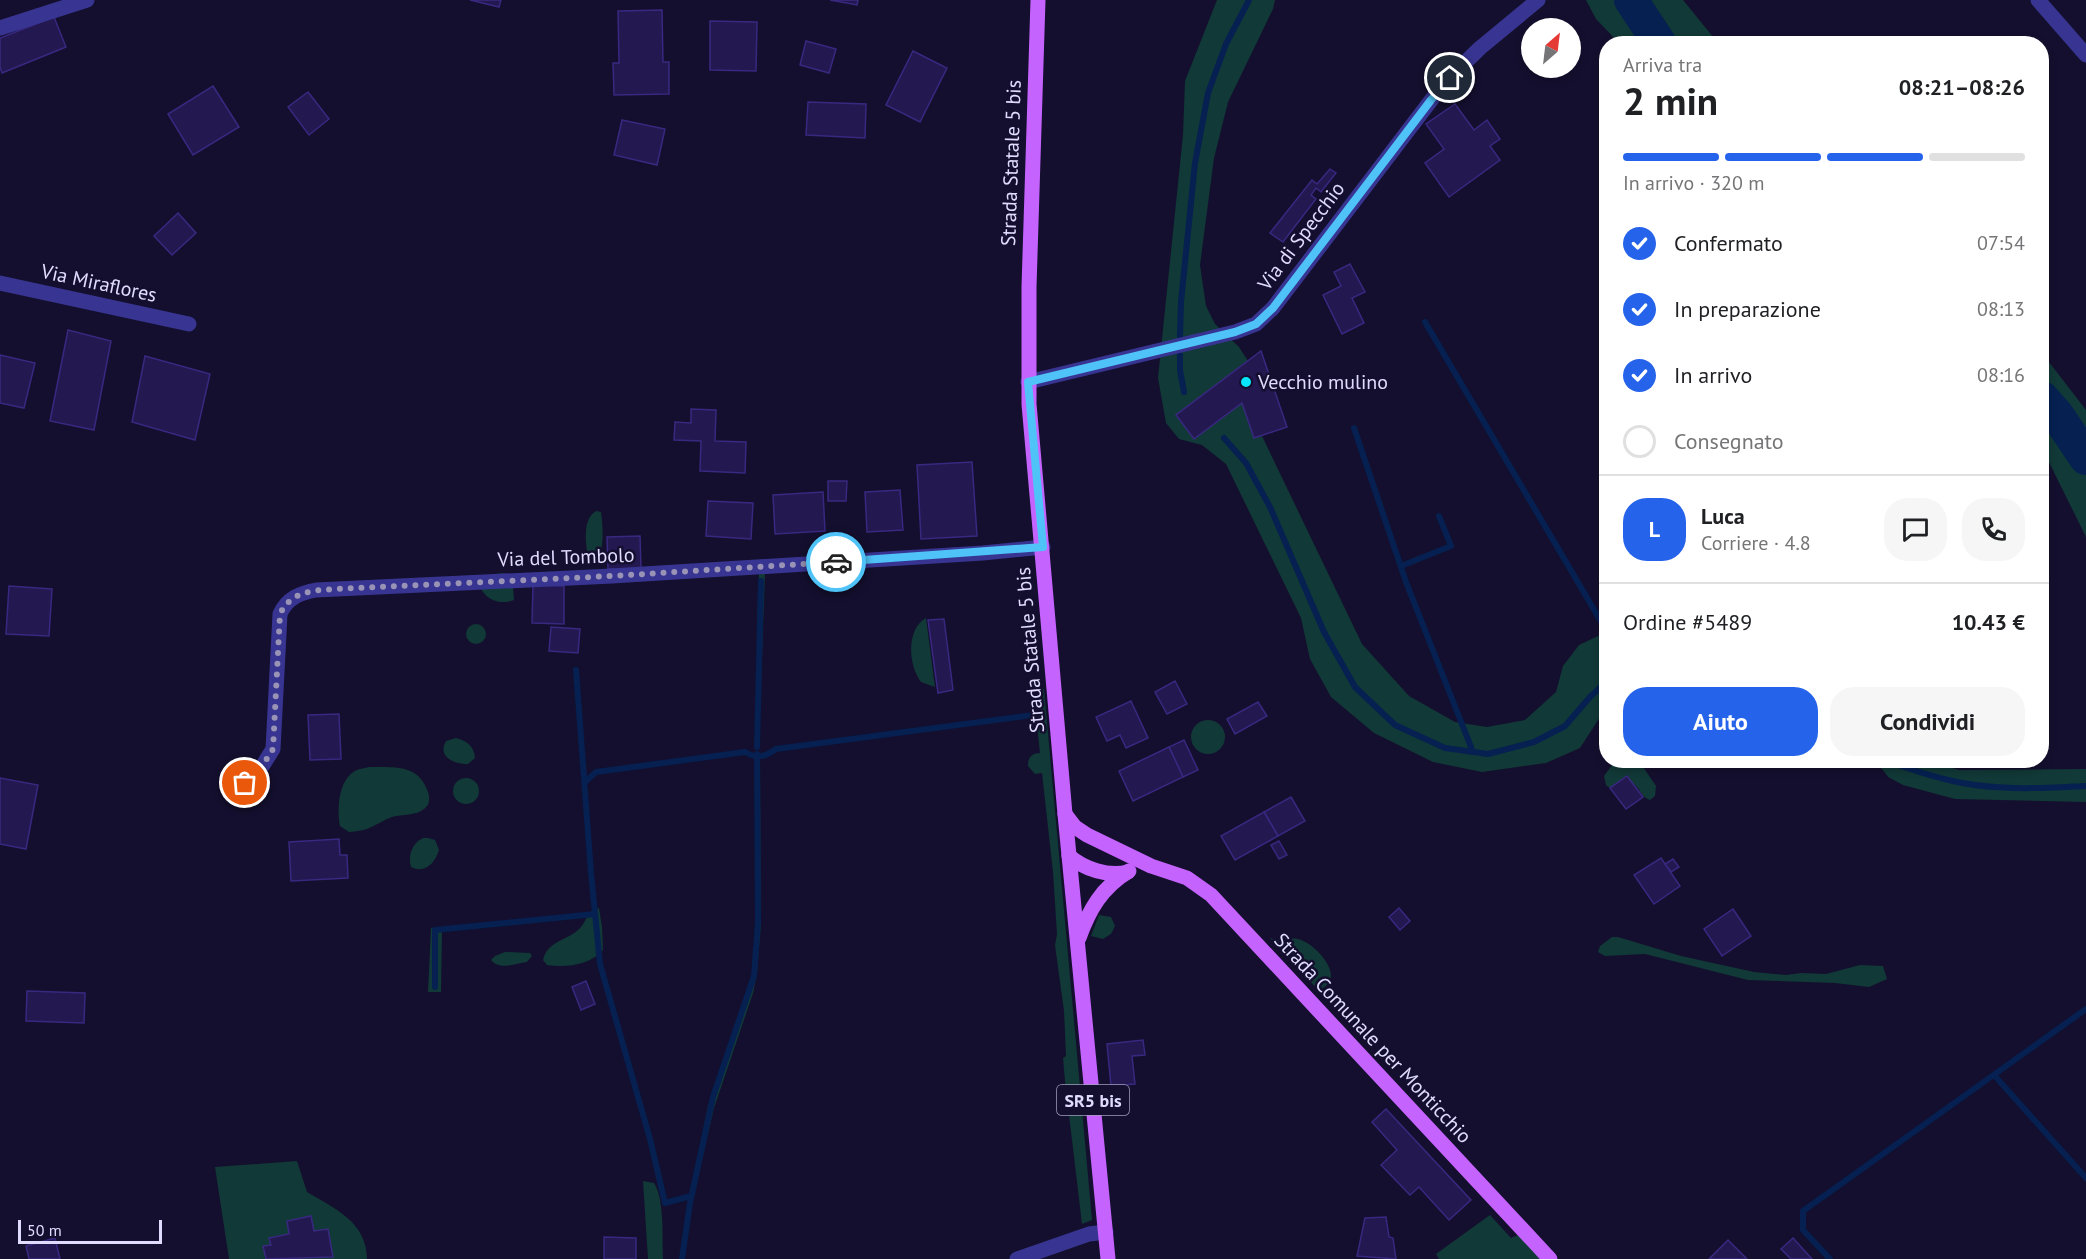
<!DOCTYPE html>
<html lang="it">
<meta charset="utf-8">
<style>
:root{--surface:#fff;--page:#f6f6f6;--text:#202124;--muted:#757577;--line:#e0e0e0;--accent:#2563eb}
body{margin:0;font-family:"PT Sans",sans-serif;background:var(--page);color:var(--text);height:100vh;display:flex;flex-direction:column;font-size:22px;white-space:nowrap}
*{box-sizing:border-box;margin:0}
p{font-size:20px;color:var(--muted)}
.icon{flex:none;width:33px;height:33px;fill:none;stroke:currentColor;stroke-width:2;stroke-linecap:round;stroke-linejoin:round}
.map{position:relative;flex:1;overflow:hidden}
.side{position:absolute;left:1599px;top:36px;width:450px;height:732px;display:flex;flex-direction:column;background:var(--surface);border-radius:24px;box-shadow:0 3px 9px #0003}
.side>*{flex:none}
.needle{width:39px;rotate:28deg}
.controls{position:absolute;left:1521px;top:18px;display:grid;gap:12px}
.controls a{display:grid;place-items:center;width:60px;height:60px;border-radius:50%;background:var(--surface);box-shadow:0 3px 9px #0003;font-size:30px}
.scale{position:absolute;left:18px;bottom:15px;width:144px;box-sizing:border-box;padding-left:6px;border:3px solid #e0dcff;border-top:0;font-size:16px;line-height:21px;white-space:nowrap;color:#e0dcff;-webkit-text-stroke:4px #140f2e;paint-order:stroke}
.pin{position:absolute;display:grid;place-items:center;width:51px;height:51px;color:#fff;margin:-26px;border:3px solid #fff;border-radius:50%;box-shadow:0 2px 6px #0007}
.courier{position:absolute;display:grid;place-items:center;width:60px;height:60px;margin:-30px;border:4px solid #4fc3f7;border-radius:50%;background:#fff;color:#222;box-shadow:0 2px 8px #0007}
.overview em{font-style:normal;font-weight:700}
.overview div{display:flex;flex-direction:column-reverse}
.overview{display:flex;align-items:center;justify-content:space-between;height:102px;padding:0 24px}
h1{font-size:39px;font-weight:700;line-height:45px}
.bar{display:grid;grid-template-columns:repeat(4,1fr);gap:9px 6px;align-content:center;height:72px;padding:0 24px}
.bar i{height:8px;border-radius:4px;background:var(--line)}
.bar .current{background:var(--accent)}
.bar p{grid-column:span 4}
.line{display:flex;align-items:center;gap:15px;padding:0 24px;border-top:2px solid var(--line)}
.line div{flex:1}
.round{display:grid;place-items:center;flex:none;width:63px;height:63px;border-radius:24px;background:var(--page)}
ol{padding:0 24px;list-style:none}
li{display:flex;align-items:center;gap:18px;height:66px}
li p{margin-inline-start:auto}
li .icon{padding:6px;border-radius:50%;background:var(--accent);color:#fff;stroke-width:4}
li:last-child{color:var(--muted)}
li i{width:33px;height:33px;border:3px solid var(--line);border-radius:50%}
.cta{display:flex;gap:12px;margin-top:auto;padding:12px 24px}
.cta a{flex:1;height:69px;border-radius:24px;background:var(--accent);color:#fff;font-size:24px;font-weight:700;line-height:69px;text-align:center}
.cta a+a{background:var(--page);color:var(--text)}
.map>svg:first-child{display:block}
.green{fill:#113937}
.lines{fill:none;stroke-linecap:round;stroke-linejoin:round}
.stream{stroke:#052051;stroke-width:6}
.river{stroke:#052051;stroke-width:34}
.building{fill:#241851;stroke:#392880;stroke-width:1.5}
.minor{stroke:#383592;stroke-width:15}
.major{stroke:#c563ff;stroke-width:15}
.done{stroke:#9994b6;stroke-width:6;stroke-dasharray:0 10.8}
.route{stroke:#4fc3f7;stroke-width:8}
.poi-dot{fill:#08e6ff;stroke:#140f2e;stroke-width:2}
.labels{text-anchor:middle;dominant-baseline:central;stroke-width:5;stroke-linejoin:round;paint-order:stroke}
.shield{fill:#140f2e;stroke:#a39ec0;stroke-width:1.5}
.shield-label{font-size:18px;font-weight:bold;fill:#e0dcff}
.street-label{font-size:20px;fill:#e0dcff;stroke:#140f2e}
.poi-label{font-size:20px;fill:#e0dcff;stroke:#140f2e;text-anchor:start}
</style>
<div class="map">
<svg width="2086" height="1259" viewBox="0 0 2086 1259">
<rect width="100%" height="100%" fill="#140f2e"/>
<!-- green -->
<g class="green">
<path d="M1217 0H1275L1273 9 1228 102 1214 158 1200 265 1206 306 1215 324 1239 347 1248 361 1176 415 1242 403 1254 438 1262 436 1362 644 1409 696 1455 722 1487 727 1525 720 1556 692 1563 666 1579 645 1600 635 1606 634V710L1602 714 1580 748 1546 763 1482 772 1433 762 1374 733 1331 697 1310 659 1301 618 1226 464 1202 445 1179 439 1166 423 1158 378 1183 135 1185 81Z"/>
<path d="M1586 0H1683L1718 43H1619L1596 19Z"/>
<path d="M2042 353 2086 410V537L2042 448Z"/>
<path d="M596 511 601 512C603 526 605 554 595 564L589 561C586 547 581 520 596 511Z"/>
<path d="M765 572 759 743 757 747V624L759 573Z"/>
<path d="M502 573 512 575 514 600C501 605 488 601 481 589L490 575Z"/>
<path d="M926 618 935 687 921 682C908 665 906 629 926 618Z"/>
<circle cx="476" cy="634" r="10"/>
<path d="M1044 689 1092 1220 1082 1224 1065 1081 1063 1058 1066 1056 1064 1011 1055 945 1057 934 1053 872 1042 773 1035 774 1028 766C1028 758 1031 753 1040 753L1036 716 776 749 772 754 760 758 761 924 757 973 753 993 714 1108 693 1198 689 1199 708 1106 753 973 757 934 756 758 745 753 598 773 593 778V772L745 751C757 757 764 756 775 748L1034 714 1031 690Z"/>
<circle cx="1208" cy="737" r="17"/>
<path d="M456 738C467 741 474 746 475 758L468 764C454 764 437 757 446 741Z"/>
<path d="M1615 761H1639L1656 786 1655 796 1650 800C1640 796 1642 791 1635 785 1628 778 1617 782 1611 789L1606 785 1604 776Z"/>
<path d="M1872 761H1928L1959 770 2086 769V802L1955 799 1903 785 1888 777 1883 770Z"/>
<path d="M369 767C394 767 419 764 428 792 430 798 430 805 424 809 416 816 402 814 392 817 374 824 371 831 349 832L340 826C337 809 338 781 355 771 358 769 365 768 369 767Z"/>
<circle cx="466" cy="791" r="13"/>
<path d="M423 838H428L435 840 439 850C435 863 425 874 411 867 408 856 411 844 423 838Z"/>
<path d="M599 908 602 927 603 950C590 965 566 968 547 965L543 960C549 935 578 943 587 916L442 931 441 992H428L431 928 588 913Z"/>
<path d="M1099 915 1111 917 1115 926 1111 934 1103 939 1091 936Z"/>
<path d="M1612 937H1618L1681 956 1754 972 1786 975 1801 973 1826 974 1860 965 1883 966 1887 979 1869 987 1835 983 1748 980 1645 954 1605 956 1598 952 1600 946Z"/>
<path d="M1270 938C1284 943 1287 937 1298 939 1311 942 1332 962 1331 977 1330 984 1324 987 1319 991Z"/>
<path d="M505 952 530 953 532 956 527 962C515 963 500 971 491 960L495 956Z"/>
<path d="M297 1161 307 1192C334 1208 367 1222 367 1259H229L215 1167Z"/>
<path d="M643 1181 654 1183C665 1200 662 1239 663 1259H648Z"/>
<path d="M1490 1215 1511 1238 1518 1235 1541 1259H1439L1436 1254Z"/>
</g>
<g class="lines">
<!-- stream -->
<g class="stream">
<path d="M1425 322 1606 630"/>
<path d="M1180 336 1181 302 1195 163 1208 93 1226 44 1249 0"/>
<path d="M1180 355V370L1184 392"/>
<path d="M1354 428 1406 582 1473 752"/>
<path d="M1224 438 1246 463 1270 507 1324 632 1355 687 1395 725 1445 748 1488 754 1534 742 1565 726 1590 697 1606 682"/>
<path d="M1401 566 1451 546 1439 516"/>
<path d="M576 670 591 873 600 964 650 1139 665 1203 691 1196"/>
<path d="M757 747 761 581"/>
<path d="M1885 760C1914 771 1944 781 1975 785 2011 790 2049 788 2086 786"/>
<path d="M585 782 596 772 745 752C757 759 765 757 776 749L1033 715"/>
<path d="M435 987V930L595 914"/>
<path d="M1994 1075 2086 1178"/>
<path d="M682 1259 690 1203 713 1097 754 976 758 922 757 754"/>
<path d="M1830 1259 1803 1230V1211L2086 1009"/>
</g>
<!-- river -->
<g class="river">
<path d="M1631 0 1660 44"/>
<path d="M2042 398 2057 415 2086 458"/>
</g>
</g>
<!-- building -->
<g class="building">
<path d="M470 0H501L499 7Z"/>
<path d="M830 0H858L857 5Z"/>
<path d="M662 10 663 62H669V94L614 95 613 63H619L618 11Z"/>
<path d="M54 17 66 47 2 73 0 67V38Z"/>
<path d="M710 21 757 22 756 71 710 70Z"/>
<path d="M806 41 836 49 829 73 800 65Z"/>
<path d="M913 51 947 68 920 122 886 105Z"/>
<path d="M213 86 239 127 193 155 168 114Z"/>
<path d="M308 92 329 119 309 135 288 107Z"/>
<path d="M808 102 866 104 865 138 806 135Z"/>
<path d="M1455 104 1474 130 1487 120 1500 139 1490 146 1500 160 1449 197 1425 163 1444 149 1426 124Z"/>
<path d="M622 120 665 129 657 165 614 155Z"/>
<path d="M1330 169 1336 173 1321 192 1316 188 1311 195 1316 199 1283 242 1270 233 1312 180 1317 184Z"/>
<path d="M178 213 196 233 172 255 154 236Z"/>
<path d="M1350 264 1365 292 1352 298 1364 323 1342 334 1323 295 1341 286 1334 272Z"/>
<path d="M68 330 111 341 94 430 50 421Z"/>
<path d="M1261 351 1287 427 1254 438 1242 403 1194 439 1176 415Z"/>
<path d="M0 355 35 363 24 408 0 403Z"/>
<path d="M145 356 210 374 195 440 132 422Z"/>
<path d="M691 409 716 410 715 441 746 442 745 473 700 471 701 441 674 440 675 422 691 423Z"/>
<path d="M972 462 977 536 921 539 917 465Z"/>
<path d="M828 481H847L846 501H828Z"/>
<path d="M900 490 903 530 867 532 865 492Z"/>
<path d="M823 492 825 531 775 534 773 495Z"/>
<path d="M708 501 753 503 751 539 706 536Z"/>
<path d="M640 536 641 569H608L607 537Z"/>
<path d="M533 585 564 586V624L532 623Z"/>
<path d="M9 586 52 589 49 636 6 634Z"/>
<path d="M944 619 953 690 938 693 928 620Z"/>
<path d="M551 627 580 629 578 653 549 651Z"/>
<path d="M1175 681 1187 704 1167 714 1155 692Z"/>
<path d="M1131 701 1148 738 1126 748 1120 735 1107 741 1096 717Z"/>
<path d="M1258 702 1267 716 1235 734 1227 719Z"/>
<path d="M339 714 341 759 310 760 308 715Z"/>
<path d="M1184 740 1198 770 1183 777 1169 747Z"/>
<path d="M1169 747 1183 777 1133 801 1119 771Z"/>
<path d="M1627 776 1643 797 1626 809 1610 788Z"/>
<path d="M0 778 38 785 26 849 0 844Z"/>
<path d="M1291 797 1305 821 1278 836 1264 812Z"/>
<path d="M1264 812 1278 836 1235 860 1221 836Z"/>
<path d="M339 839 340 855H347L348 878 291 881 289 842Z"/>
<path d="M1279 841 1287 855 1279 859 1271 845Z"/>
<path d="M1661 858 1680 886 1654 904 1634 875Z"/>
<path d="M1673 859 1679 867 1671 872 1665 864Z"/>
<path d="M1399 908 1410 921 1400 930 1389 917Z"/>
<path d="M1733 909 1751 936 1722 956 1704 929Z"/>
<path d="M586 981 595 1004 581 1010 572 987Z"/>
<path d="M27 991 85 993 84 1023 26 1021Z"/>
<path d="M1143 1040 1145 1055 1132 1056 1135 1084 1111 1086 1107 1044Z"/>
<path d="M1386 1109 1471 1200 1449 1220 1419 1187 1410 1195 1381 1165 1397 1150 1372 1122Z"/>
<path d="M311 1216 314 1231 328 1229 333 1257 266 1259 263 1246 271 1245 269 1238 289 1234 287 1221Z"/>
<path d="M1386 1217 1389 1237 1393 1238 1396 1259 1357 1256 1365 1218Z"/>
<path d="M604 1237 636 1238V1259H604Z"/>
<path d="M55 1238 60 1259H29L26 1246Z"/>
<path d="M1793 1238 1812 1259H1791L1781 1249Z"/>
<path d="M1728 1240 1747 1259H1709Z"/>
</g>
<g class="lines">
<!-- minor -->
<g class="minor">
<path d="M2038 0 2086 55"/>
<path d="M0 28 87 0"/>
<path d="M0 283 189 324"/>
<path d="M1028 382 1235 332 1256 324 1273 308 1445 82 1480 48 1538 0"/>
<path d="M245 783 263 765 273 749 280 614C287 598 300 593 316 590L612 576 983 553 1043 547"/>
<path d="M1017 1259 1089 1234 1106 1232"/>
</g>
<!-- major -->
<g class="major">
<path d="M1038 0 1029 287V404L1065 814 1108 1259"/>
<path d="M1065 814 1075 827 1087 835 1151 866 1187 878 1211 895 1550 1259"/>
<path d="M1069 856C1084 869 1108 877 1128 872"/>
<path d="M1079 938C1089 910 1102 887 1129 871"/>
</g>
</g>
<g class="lines">
<!-- done -->
<path class="done" d="M245 783 263 765 273 749 280 614C291 591 314 590 337 589L612 576 836 562"/>
<!-- route -->
<path class="route" d="M836 562 1043 547 1028 382 1235 332 1256 324 1273 308 1431 100 1450 78"/>
</g>
<!-- markers -->
<circle class="poi-dot" cx="1246" cy="382" r="6"/>
<g class="labels">
<!-- shield labels -->
<rect class="shield" x="1057" y="1085" width="72" height="30" rx="4.5"/>
<g class="shield-label">
<text x="1093" y="1100">SR5 bis</text>
</g>
<!-- street labels -->
<g class="street-label">
<text transform="translate(1011 163) rotate(-88)">Strada Statale 5 bis</text>
<text transform="translate(1301 236) rotate(-53)">Via di Specchio</text>
<text transform="translate(99 283) rotate(12)">Via Miraflores</text>
<text transform="translate(566 557) rotate(-2)">Via del Tombolo</text>
<text transform="translate(1030 650) rotate(-95)">Strada Statale 5 bis</text>
<text transform="translate(1373 1038) rotate(47)">Strada Comunale per Monticchio</text>
</g>
<!-- poi labels -->
<g class="poi-label">
<text x="1258" y="382">Vecchio mulino</text>
</g>
</g>
</svg>
<div class="controls">
<a><svg class="needle" viewBox="-14 -14 28 28"><path d="M0-13l5 13h-10z" fill="#e53935"/><path d="M0 13l5-13h-10z" fill="#757577"/></svg></a>
</div>
<div class="scale">50 m</div>
<div class="pin" style="left:245px;top:783px;background:#ea580c"><svg class="icon" aria-label="bag" viewBox="0 0 24 24"><path d="M5 8h14l-1 12H6zM9 8a3 3 0 0 1 6 0"/></svg></div>
<div class="pin" style="left:1450px;top:78px;background:#1f2937"><svg class="icon" aria-label="home" viewBox="0 0 24 24"><path d="M3 11l9-7 9 7M6 9v11h12V9"/></svg></div>
<div class="courier" style="left:836px;top:562px"><svg class="icon" aria-label="car" viewBox="0 0 24 24"><path d="M5 17H2v-5l4-1 3-4h7l3 4 3 1v5h-3M9 17h6M6 11h13"/><circle cx="7" cy="17" r="2"/><circle cx="17" cy="17" r="2"/></svg></div>
<section class="side">
<div class="overview"><div><h1>2 min</h1><p>Arriva tra</p></div><em>08:21–08:26</em></div>
<div class="bar"><i class="current"></i><i class="current"></i><i class="current"></i><i></i><p>In arrivo · 320 m</p></div>
<ol>
<li><svg class="icon" aria-label="check" viewBox="0 0 24 24"><path d="M5 12l5 5 9-10"/></svg>Confermato<p>07:54</p></li>
<li><svg class="icon" aria-label="check" viewBox="0 0 24 24"><path d="M5 12l5 5 9-10"/></svg>In preparazione<p>08:13</p></li>
<li><svg class="icon" aria-label="check" viewBox="0 0 24 24"><path d="M5 12l5 5 9-10"/></svg>In arrivo<p>08:16</p></li>
<li><i></i>Consegnato</li>
</ol>
<div class="line" style="height:108px"><b class="round" style="background:var(--accent);color:#fff">L</b><div><b>Luca</b><p>Corriere · 4.8</p></div><a class="round"><svg class="icon" aria-label="chat" viewBox="0 0 24 24"><path d="M4 5h16v11H9l-5 4z"/></svg></a><a class="round"><svg class="icon" aria-label="phone" viewBox="0 0 24 24"><path d="M5 4h4l2 5-3 2q2 4 5 5l2-3 5 2v4C11 20 4 13 5 4z"/></svg></a></div>
<div class="line" style="height:78px"><div>Ordine #5489</div><b>10.43 €</b></div>
<div class="cta"><a>Aiuto</a><a>Condividi</a></div>
</section>
</div>
